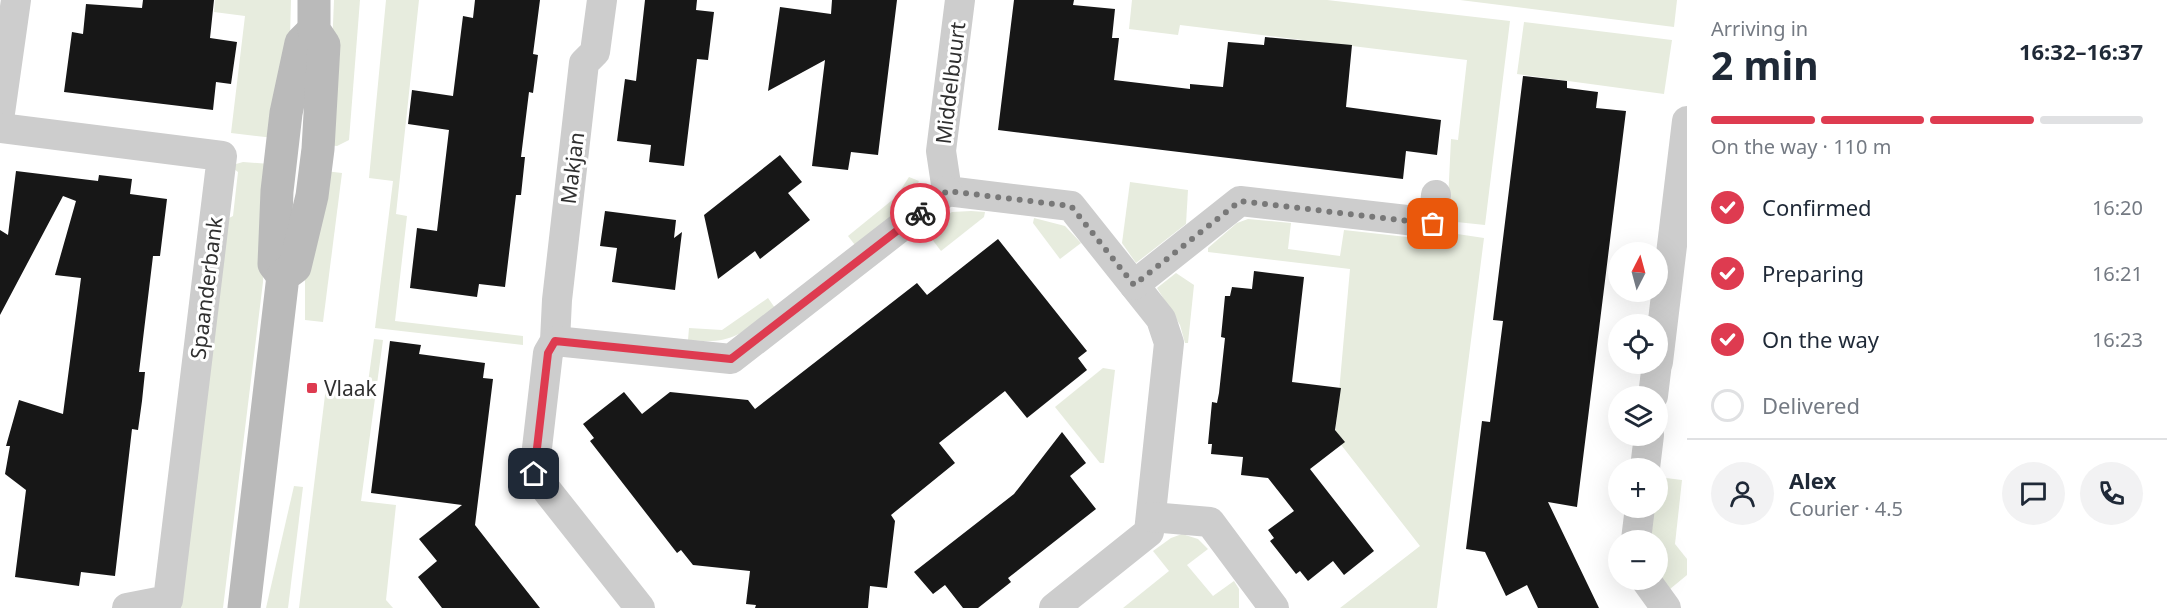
<!DOCTYPE html>
<meta charset="utf-8">
<style>
:root{--surface:#fff;--page:#f2f2f3;--text:#1f2937;--muted:#747a83;--line:#e0e1e3;--accent:#de3b50}
body{margin:0;font-family:"Noto Sans",sans-serif;background:var(--page);color:var(--text);height:100vh;display:flex;flex-direction:column;font-size:22px;white-space:nowrap}
*{box-sizing:border-box;margin:0}
p{font-size:20px;color:var(--muted)}
.icon{flex:none;width:33px;height:33px;fill:none;stroke:currentColor;stroke-width:2;stroke-linecap:round;stroke-linejoin:round}
.map{position:relative;flex:1;overflow:hidden}
.details{display:flex;flex-direction:column;background:var(--surface);width:480px}
.details>*{flex:none}
.needle{width:39px;rotate:6deg}
.buttons{position:absolute;left:1608px;top:242px;display:grid;gap:12px}
.buttons a{display:grid;place-items:center;width:60px;height:60px;border-radius:50%;background:var(--surface);box-shadow:0 6px 24px #0002;font-size:30px}
.pin{position:absolute;display:grid;place-items:center;width:51px;height:51px;color:#fff;margin:-26px;border-radius:12px;box-shadow:0 3px 9px #0006}
.courier{position:absolute;display:grid;place-items:center;width:60px;height:60px;margin:-30px;border:4px solid #de3b50;border-radius:50%;background:#fff;color:#222;box-shadow:0 2px 8px #0007}
.overview em{font-style:normal;font-weight:700}
.overview div{display:flex;flex-direction:column-reverse}
.overview{display:flex;align-items:center;justify-content:space-between;height:102px;padding:0 24px}
h1{font-size:39px;font-weight:700;line-height:45px}
.bar{display:grid;grid-template-columns:repeat(4,1fr);gap:9px 6px;align-content:center;height:72px;padding:0 24px}
.bar i{height:8px;border-radius:4px;background:var(--line)}
.bar .selected{background:var(--accent)}
.bar p{grid-column:span 4}
.line{display:flex;align-items:center;gap:15px;padding:0 24px;border-top:2px solid var(--line)}
.line div{flex:1}
.round{display:grid;place-items:center;flex:none;width:63px;height:63px;border-radius:32px;background:var(--page)}
ol{padding:0 24px;list-style:none}
li{display:flex;align-items:center;gap:18px;height:66px}
li p{margin-inline-start:auto}
li .icon{padding:6px;border-radius:50%;background:var(--accent);color:#fff;stroke-width:4}
li:last-child{color:var(--muted)}
li i{width:33px;height:33px;border:3px solid var(--line);border-radius:50%}
main{display:flex;flex:1;min-height:0}
.map>svg:first-child{display:block}
.green{fill:#e7ecde}
.building{fill:#171717}
.lines{fill:none;stroke-linecap:round;stroke-linejoin:round}
.street{stroke:#cdcdcd;stroke-width:30}
.secondary{stroke:#bababa;stroke-width:33}
.done{stroke:#787878;stroke-width:6;stroke-dasharray:0 10.8}
.route{stroke:#de3b50;stroke-width:8}
.poi-dot{fill:#de3b50;stroke:#fff;stroke-width:2}
.labels{text-anchor:middle;dominant-baseline:central;stroke-width:6;stroke-linejoin:round;paint-order:stroke}
.street-label{font-size:21px;fill:#303030;stroke:#fff}
.poi-label{font-size:21px;fill:#303030;stroke:#fff;text-anchor:start}
</style>
<main>
<div class="map">
<svg width="1687" height="608" viewBox="0 0 1687 608">
<rect width="100%" height="100%" fill="#fff"/>
<!-- green -->
<g class="green">
<path d="M215 0H291L290 38 274 138 231 133 245 16 214 12Z"/>
<path d="M334 0H360L349 140 337 146 328 145Z"/>
<path d="M386 0H419L396 214 407 216 395 321 523 336V345L375 328 393 181 369 178Z"/>
<path d="M1132 0H1327L1510 21 1485 225 1447 221 1451 139 1458 140 1467 60 1180 25 1178 35 1129 29Z"/>
<path d="M1460 0H1677L1674 27Z"/>
<path d="M1524 22 1672 40 1664 94 1517 74Z"/>
<path d="M243 162 270 164 263 282 223 608H180L227 219 233 216 238 172 234 169 236 164Z"/>
<path d="M325 171 342 173 323 322 305 320V278Z"/>
<path d="M909 177 919 181C908 210 877 226 855 245L848 236 896 197Z"/>
<path d="M1130 182 1188 190 1186 224 1136 263 1122 243Z"/>
<path d="M971 211 985 212 984 217 941 251 925 230 952 212Z"/>
<path d="M1034 218 1065 226 1081 243 1060 259 1033 223Z"/>
<path d="M1248 219 1291 223 1288 249 1340 256 1344 230 1443 241 1444 232 1484 238 1437 608H1340L1420 546 1335 437 1350 269 1208 252V248L1237 223Z"/>
<path d="M1176 273 1194 285 1188 343H1185L1180 325 1157 288Z"/>
<path d="M768 298 775 308C740 334 734 345 688 340L689 328 722 330Z"/>
<path d="M374 339 383 340 361 501 396 505 386 600 393 608H299L326 387 367 390Z"/>
<path d="M1103 368 1115 370 1104 463H1100L1055 407Z"/>
<path d="M1658 477 1682 480 1675 544 1687 559V575L1670 589 1658 575V540H1647L1653 507H1658Z"/>
<path d="M294 486 303 487 288 608H266Z"/>
<path d="M1182 534 1198 539 1208 549 1187 565 1213 596 1234 581 1239 589V608H1123L1169 571 1153 551 1171 538Z"/>
</g>
<!-- building -->
<g class="building">
<path d="M143 0H214L210 38 237 42 231 84 216 82 213 110 64 92 72 32 83 34 86 4 142 8Z"/>
<path d="M475 0H540L533 54 538 55 533 93 529 92 521 157H525L521 195H516L505 287 479 284 477 297 410 288 417 228 437 231 449 130 408 124 412 90 453 96 463 16 473 18Z"/>
<path d="M645 0H697L696 10 714 12 708 60 697 59 684 166 649 162 651 145 617 141 625 79 636 81Z"/>
<path d="M832 0H897L878 155 851 152 848 170 812 166 825 60 768 91 780 7 831 14Z"/>
<path d="M1014 0H1074L1073 5 1115 9 1112 38H1119L1114 80 1190 89V84L1223 87 1228 42 1264 45 1265 37 1352 45 1346 107 1441 120 1437 155 1406 151 1403 179 998 130Z"/>
<path d="M1523 76 1567 81V88L1598 92 1596 108 1626 111 1577 507 1548 502 1599 608H1538L1527 585 1506 596 1485 552 1466 549 1482 421 1490 422 1503 321 1493 320Z"/>
<path d="M780 155 802 182 788 193 810 220 760 259 755 251 718 279 704 215Z"/>
<path d="M16 171 98 181 99 175 132 179 130 194 167 199 160 256H153L139 372H145L142 401 138 430 132 429 115 576 81 572 79 586 15 577 26 490 5 474 10 446H6L19 400 63 414 81 278 55 275 76 201 63 196 0 315V230L8 235Z"/>
<path d="M605 211 676 220 674 238 682 232 675 290 612 282 617 248 600 246Z"/>
<path d="M998 239 1087 351 1078 358 1087 370 1027 418 1005 391 939 443 955 463 891 515 895 521 887 588 870 586 868 608H755L756 605 746 604 750 571 693 565 681 550 677 553 590 441 594 438 583 424 624 392 642 414 670 392 748 400 755 409 917 283 927 295Z"/>
<path d="M1254 271 1304 277 1292 382 1341 388 1335 430 1345 442 1310 469 1374 551 1344 575 1333 561 1308 581 1300 571 1296 574 1270 541 1274 538 1268 530 1294 511 1268 478 1241 475 1243 457 1211 454 1212 444H1208L1212 402 1217 403 1219 393 1225 338 1221 337 1225 296H1230L1232 287 1252 289Z"/>
<path d="M390 341 421 345 419 354 485 363 483 378 493 379 475 525 540 608H442L418 577 437 561 419 539 462 505 371 493Z"/>
<path d="M1062 432 1086 463 1070 476 1096 509 1008 578 1011 582 978 608H963L945 585 933 594 914 572 1014 494Z"/>
</g>
<g class="lines">
<!-- street -->
<g class="street">
<path d="M602 0 595 52 584 63 557 300 555 341 548 353 534 474 640 608"/>
<path d="M960 0 941 151 947 191 1071 206 1161 319 1169 343 1149 532 1054 608"/>
<path d="M0 113 16 0"/>
<path d="M0 128 222 156 168 600 127 608"/>
<path d="M1134 285 1240 201 1433 223 1436 195"/>
<path d="M555 341 731 359 947 191"/>
<path d="M1658 362 1687 121"/>
<path d="M1653 396 1657 363"/>
<path d="M1645 468 1649 435"/>
<path d="M1151 517 1210 522 1274 608"/>
<path d="M1636 540 1640 507"/>
<path d="M1645 579 1666 608"/>
</g>
<!-- secondary -->
<g class="secondary">
<path d="M283 276 274 264 277 191 286 113 301 43 314 30"/>
<path d="M244 608 283 276 295 267 312 196 318 149 324 45 314 30V0"/>
</g>
</g>
<g class="lines">
<!-- done -->
<path class="done" d="M920 213 947 191 1071 206 1134 285 1240 201 1433 224"/>
<!-- route -->
<path class="route" d="M534 474 548 353 555 341 731 359 920 213"/>
</g>
<!-- markers -->
<rect class="poi-dot" x="306" y="382" width="12" height="12" rx="3"/>
<g class="labels">
<!-- street labels -->
<g class="street-label">
<text transform="translate(950 83) rotate(-83)">Middelbuurt</text>
<text transform="translate(572 168) rotate(-83)">Makjan</text>
<text transform="translate(206 288) rotate(-83)">Spaanderbank</text>
</g>
<!-- poi labels -->
<g class="poi-label">
<text x="324" y="388">Vlaak</text>
</g>
</g>
</svg>
<div class="buttons">
<a><svg class="needle" viewBox="-14 -14 28 28"><path d="M0-13l5 13h-10z" fill="#e53935"/><path d="M0 13l5-13h-10z" fill="#747a83"/></svg></a>
<a><svg class="icon" aria-label="locate" viewBox="0 0 24 24"><circle cx="12" cy="12" r="6"/><path d="M12 2v4M12 18v4M2 12h4M18 12h4"/></svg></a>
<a><svg class="icon" aria-label="layers" viewBox="0 0 24 24"><path d="M12 4l9 5-9 5-9-5zM3 14l9 5 9-5"/></svg></a>
<a>+</a>
<a>−</a>
</div>
<div class="pin" style="left:1433px;top:224px;background:#ea580c"><svg class="icon" aria-label="bag" viewBox="0 0 24 24"><path d="M5 8h14l-1 12H6zM9 8a3 3 0 0 1 6 0"/></svg></div>
<div class="pin" style="left:534px;top:474px;background:#1f2937"><svg class="icon" aria-label="home" viewBox="0 0 24 24"><path d="M3 11l9-7 9 7M6 9v11h12V9"/></svg></div>
<div class="courier" style="left:920px;top:213px"><svg class="icon" aria-label="bike" viewBox="0 0 24 24"><circle cx="6" cy="16" r="4"/><circle cx="18" cy="16" r="4"/><path d="M6 16l4-8h5l3 8M10 8l3 8H6M13 5h3"/></svg></div>
</div>
<section class="details">
<div class="overview"><div><h1>2 min</h1><p>Arriving in</p></div><em>16:32–16:37</em></div>
<div class="bar"><i class="selected"></i><i class="selected"></i><i class="selected"></i><i></i><p>On the way · 110 m</p></div>
<ol>
<li><svg class="icon" aria-label="check" viewBox="0 0 24 24"><path d="M5 12l5 5 9-10"/></svg>Confirmed<p>16:20</p></li>
<li><svg class="icon" aria-label="check" viewBox="0 0 24 24"><path d="M5 12l5 5 9-10"/></svg>Preparing<p>16:21</p></li>
<li><svg class="icon" aria-label="check" viewBox="0 0 24 24"><path d="M5 12l5 5 9-10"/></svg>On the way<p>16:23</p></li>
<li><i></i>Delivered</li>
</ol>
<div class="line" style="height:108px"><a class="round"><svg class="icon" aria-label="person" viewBox="0 0 24 24"><circle cx="12" cy="8" r="4"/><path d="M4 21q1-7 8-7t8 7"/></svg></a><div><b>Alex</b><p>Courier · 4.5</p></div><a class="round"><svg class="icon" aria-label="chat" viewBox="0 0 24 24"><path d="M4 5h16v11H9l-5 4z"/></svg></a><a class="round"><svg class="icon" aria-label="phone" viewBox="0 0 24 24"><path d="M5 4h4l2 5-3 2q2 4 5 5l2-3 5 2v4C11 20 4 13 5 4z"/></svg></a></div>
</section>
</main>
